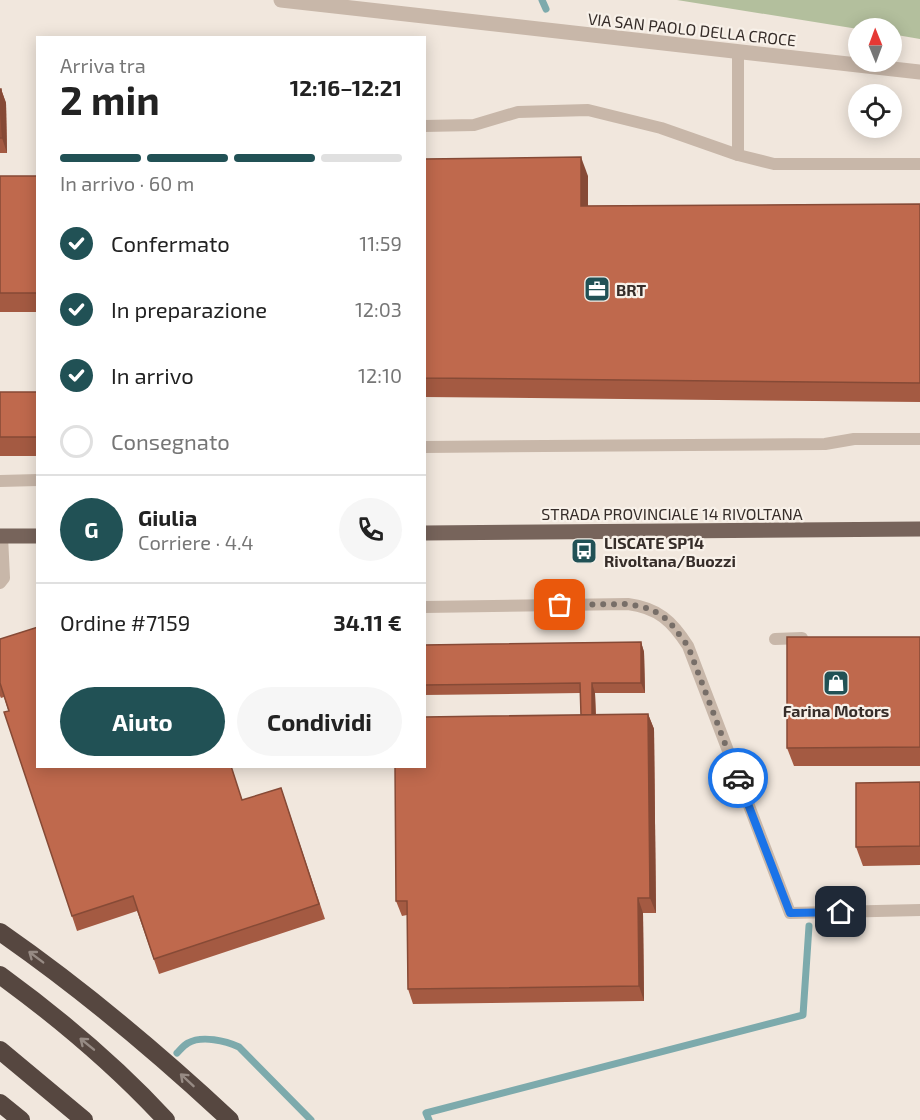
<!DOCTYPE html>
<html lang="it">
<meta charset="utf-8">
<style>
:root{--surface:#fff;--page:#f6f6f6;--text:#222;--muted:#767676;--line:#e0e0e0;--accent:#215155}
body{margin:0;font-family:"Exo 2",sans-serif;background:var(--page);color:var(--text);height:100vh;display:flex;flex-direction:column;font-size:22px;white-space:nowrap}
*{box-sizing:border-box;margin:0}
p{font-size:20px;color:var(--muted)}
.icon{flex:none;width:33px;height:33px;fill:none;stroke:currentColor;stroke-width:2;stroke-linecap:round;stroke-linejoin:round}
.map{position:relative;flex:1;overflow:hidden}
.drawer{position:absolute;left:36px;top:36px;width:390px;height:732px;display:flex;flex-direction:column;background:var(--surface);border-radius:0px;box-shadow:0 3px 15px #0003}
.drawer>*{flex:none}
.needle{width:39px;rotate:359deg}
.buttons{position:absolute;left:848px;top:18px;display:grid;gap:12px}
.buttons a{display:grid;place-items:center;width:54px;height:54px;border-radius:50%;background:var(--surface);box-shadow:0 3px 15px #0003;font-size:30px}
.pin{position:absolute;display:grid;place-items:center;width:51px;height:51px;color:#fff;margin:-26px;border-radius:12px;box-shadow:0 3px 9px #0006}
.courier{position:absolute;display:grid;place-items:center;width:60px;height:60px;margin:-30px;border:4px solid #1a73e8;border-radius:50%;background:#fff;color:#222;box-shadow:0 2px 8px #0007}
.summary em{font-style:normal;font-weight:700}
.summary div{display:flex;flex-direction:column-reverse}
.summary{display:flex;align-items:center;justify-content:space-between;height:102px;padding:0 24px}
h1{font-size:39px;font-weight:700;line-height:45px}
.bar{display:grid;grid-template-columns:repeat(4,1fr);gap:9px 6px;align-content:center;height:72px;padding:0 24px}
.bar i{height:8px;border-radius:4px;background:var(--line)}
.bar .on{background:var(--accent)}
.bar p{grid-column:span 4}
.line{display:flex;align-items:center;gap:15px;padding:0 24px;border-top:2px solid var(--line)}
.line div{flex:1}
.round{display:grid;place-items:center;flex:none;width:63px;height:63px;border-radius:32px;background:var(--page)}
ol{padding:0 24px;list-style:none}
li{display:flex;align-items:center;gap:18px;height:66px}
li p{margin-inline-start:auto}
li .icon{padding:6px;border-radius:50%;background:var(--accent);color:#fff;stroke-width:4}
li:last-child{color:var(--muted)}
li i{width:33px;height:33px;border:3px solid var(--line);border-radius:50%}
.action{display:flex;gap:12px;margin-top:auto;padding:12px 24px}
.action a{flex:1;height:69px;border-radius:36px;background:var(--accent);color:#fff;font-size:24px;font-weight:700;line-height:69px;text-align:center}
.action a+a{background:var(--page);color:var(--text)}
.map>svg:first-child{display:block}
.green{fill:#b3bf9d}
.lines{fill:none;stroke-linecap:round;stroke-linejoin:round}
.stream{stroke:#7daaac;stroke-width:7}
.lane{stroke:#c8b7a9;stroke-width:12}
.street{stroke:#c8b7a9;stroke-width:15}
.primary{stroke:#77645b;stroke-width:15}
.highway{stroke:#564740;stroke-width:18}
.wall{fill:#a45a42}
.shaded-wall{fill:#864a36}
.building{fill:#bf694d;stroke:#864a36;stroke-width:1.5}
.oneway{stroke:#978b84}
.done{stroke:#776e68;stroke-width:6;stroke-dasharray:0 10.8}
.route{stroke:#1a73e8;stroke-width:8}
.labels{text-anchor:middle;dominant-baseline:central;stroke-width:4.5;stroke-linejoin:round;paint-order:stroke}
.street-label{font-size:16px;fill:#362d29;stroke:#f8f1e9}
.poi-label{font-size:16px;font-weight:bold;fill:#362d29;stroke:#f8f1e9;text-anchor:start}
</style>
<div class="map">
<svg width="920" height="1120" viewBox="0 0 920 1120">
<rect width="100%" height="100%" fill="#f1e7dd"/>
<!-- green -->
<path class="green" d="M677 0H920V39L891 34V28L858 29Z"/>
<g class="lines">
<!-- stream -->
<g class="stream">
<path d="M542 0 546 9"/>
<path d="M177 1053C180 1050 184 1045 188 1043 202 1035 226 1041 239 1047L311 1120"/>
<path d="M429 1120 426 1113 803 1015 809 926"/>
</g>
<!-- lane -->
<g class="lane">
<path d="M738 52V155"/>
<path d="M424 126 474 125 518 112 588 110 661 128 738 155 774 164H920"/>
<path d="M424 447 825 444 854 439H920"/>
<path d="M0 481 38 480"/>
<path d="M0 583 4 578 2 536"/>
<path d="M424 607 628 604C658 608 672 621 688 646L790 913 920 910"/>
<path d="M775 639 802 638"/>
</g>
<!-- street -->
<path class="street" d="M281 0 920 72"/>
<!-- primary -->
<g class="primary">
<path d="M424 533 920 529"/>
<path d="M0 536H38"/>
</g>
<!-- highway -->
<g class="highway">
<path d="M0 932C82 989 157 1052 230 1120"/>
<path d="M0 975C59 1018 116 1066 166 1120"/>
<path d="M0 1050 84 1120"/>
<path d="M0 1103 21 1120"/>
</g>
</g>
<!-- wall -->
<g class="wall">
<path d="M0 89H1L6 103 7 153H0Z"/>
<path d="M424 159 588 176V206L920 204V402L424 397Z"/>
<rect x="0" y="176" width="38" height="136"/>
<rect x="0" y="392" width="38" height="64"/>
<path d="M920 637V766H794L787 748Z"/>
<path d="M0 639 243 800 281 788 325 919 159 974 137 911 77 931 72 916 4 697 1 698 0 696Z"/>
<path d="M641 642 644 652 645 693H595L596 715 648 714 654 729 656 913H643L644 1001 413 1004 408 989 407 915 402 916 396 901 581 715 580 693 424 695V645Z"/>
<path d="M920 782V865L863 866 856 847Z"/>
</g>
<!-- shaded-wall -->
<g class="shaded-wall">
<path d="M1 89 6 103 7 153 2 138Z"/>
<path d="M581 157 588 176V225L581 206Z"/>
<path d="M641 642 644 652 645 693 641 683Z"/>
<path d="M592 683 595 693 596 730 592 720Z"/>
<path d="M648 714 654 729 656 913 650 898Z"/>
<path d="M638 898 643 913 644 1001 639 986Z"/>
</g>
<!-- building -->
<g class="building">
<path d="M0 89H1L2 138H0Z"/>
<path d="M581 157V206L920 204V383L424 378V159Z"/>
<rect x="0" y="176" width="38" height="117"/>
<rect x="0" y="392" width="38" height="45"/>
<path d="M38 627V766H231L242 800 281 788 319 904 154 959 133 896 72 916 4 712 9 711 0 683V639Z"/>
<path d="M787 637H920V747L787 748Z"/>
<path d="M641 642V683H592V715H581L580 683 424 685V645Z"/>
<path d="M648 714 650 898H638L639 986 408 989 407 901H396L395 766H424V717Z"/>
<path d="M920 782V846L856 847V783Z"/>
</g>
<!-- one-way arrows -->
<defs><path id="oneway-shaft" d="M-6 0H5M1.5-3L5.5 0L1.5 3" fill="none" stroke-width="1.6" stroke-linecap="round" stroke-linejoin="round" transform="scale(1.5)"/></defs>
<g class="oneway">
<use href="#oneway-shaft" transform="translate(36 957) rotate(-143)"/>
<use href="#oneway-shaft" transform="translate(87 1044) rotate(-141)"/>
<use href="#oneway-shaft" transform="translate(187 1080) rotate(-137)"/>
</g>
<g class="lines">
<!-- done -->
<path class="done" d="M560 605 628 604 651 609 668 620 688 646 738 778"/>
<!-- route -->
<path class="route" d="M738 778 790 913 841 912"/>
</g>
<!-- icons -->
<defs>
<g id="office-square" transform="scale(1.35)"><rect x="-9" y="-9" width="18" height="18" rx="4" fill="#215155" stroke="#f8f1e9"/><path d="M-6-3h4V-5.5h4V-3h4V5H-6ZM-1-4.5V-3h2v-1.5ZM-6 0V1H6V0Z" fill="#fff"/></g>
<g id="bus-square" transform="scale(1.35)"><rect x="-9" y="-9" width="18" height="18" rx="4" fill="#215155" stroke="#f8f1e9"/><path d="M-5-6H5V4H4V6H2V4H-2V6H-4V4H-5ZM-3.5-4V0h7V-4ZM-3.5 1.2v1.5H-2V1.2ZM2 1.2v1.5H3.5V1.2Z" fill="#fff"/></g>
<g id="shop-square" transform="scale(1.35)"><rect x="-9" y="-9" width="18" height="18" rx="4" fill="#215155" stroke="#f8f1e9"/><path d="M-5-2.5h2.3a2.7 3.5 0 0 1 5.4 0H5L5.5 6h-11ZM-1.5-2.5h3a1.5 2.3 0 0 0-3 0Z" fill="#fff"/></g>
</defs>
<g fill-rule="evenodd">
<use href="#office-square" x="597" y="289"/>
<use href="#bus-square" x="584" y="551"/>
<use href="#shop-square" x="836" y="683"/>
</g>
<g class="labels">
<!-- street labels -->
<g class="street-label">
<text transform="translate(692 29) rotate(6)">VIA SAN PAOLO DELLA CROCE</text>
<text x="672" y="513">STRADA PROVINCIALE 14 RIVOLTANA</text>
</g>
<!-- poi labels -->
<g class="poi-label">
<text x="616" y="289">BRT</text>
<text x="604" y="542">LISCATE SP14<tspan x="604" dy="18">Rivoltana/Buozzi</tspan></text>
<text x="836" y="710" text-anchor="middle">Farina Motors</text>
</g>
</g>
</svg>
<div class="buttons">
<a><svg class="needle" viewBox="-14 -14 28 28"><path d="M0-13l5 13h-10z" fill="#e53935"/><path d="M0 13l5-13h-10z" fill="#767676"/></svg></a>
<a><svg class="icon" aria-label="locate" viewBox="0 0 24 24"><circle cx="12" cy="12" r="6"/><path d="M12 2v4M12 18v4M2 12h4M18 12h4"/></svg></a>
</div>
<div class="pin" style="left:560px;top:605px;background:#ea580c"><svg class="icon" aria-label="bag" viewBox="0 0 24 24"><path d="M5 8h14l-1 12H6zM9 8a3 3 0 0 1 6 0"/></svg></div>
<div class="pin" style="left:841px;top:912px;background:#1f2937"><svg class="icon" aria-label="home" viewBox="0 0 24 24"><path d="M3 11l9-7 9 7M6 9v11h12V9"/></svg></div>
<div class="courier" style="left:738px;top:778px"><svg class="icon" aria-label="car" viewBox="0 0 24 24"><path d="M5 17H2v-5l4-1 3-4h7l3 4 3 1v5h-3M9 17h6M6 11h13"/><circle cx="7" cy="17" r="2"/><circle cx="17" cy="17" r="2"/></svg></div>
<section class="drawer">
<div class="summary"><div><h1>2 min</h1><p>Arriva tra</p></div><em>12:16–12:21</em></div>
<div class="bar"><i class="on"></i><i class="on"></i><i class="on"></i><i></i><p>In arrivo · 60 m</p></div>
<ol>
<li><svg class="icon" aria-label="check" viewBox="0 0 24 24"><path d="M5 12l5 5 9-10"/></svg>Confermato<p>11:59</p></li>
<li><svg class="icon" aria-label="check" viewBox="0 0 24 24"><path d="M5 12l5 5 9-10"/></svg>In preparazione<p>12:03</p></li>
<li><svg class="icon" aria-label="check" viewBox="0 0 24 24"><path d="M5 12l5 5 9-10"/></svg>In arrivo<p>12:10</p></li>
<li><i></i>Consegnato</li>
</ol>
<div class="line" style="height:108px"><b class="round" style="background:var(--accent);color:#fff">G</b><div><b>Giulia</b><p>Corriere · 4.4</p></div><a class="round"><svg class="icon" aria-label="phone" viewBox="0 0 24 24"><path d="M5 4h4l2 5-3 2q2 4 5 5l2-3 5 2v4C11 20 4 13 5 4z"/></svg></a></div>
<div class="line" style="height:78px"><div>Ordine #7159</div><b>34.11 €</b></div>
<div class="action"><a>Aiuto</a><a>Condividi</a></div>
</section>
</div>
